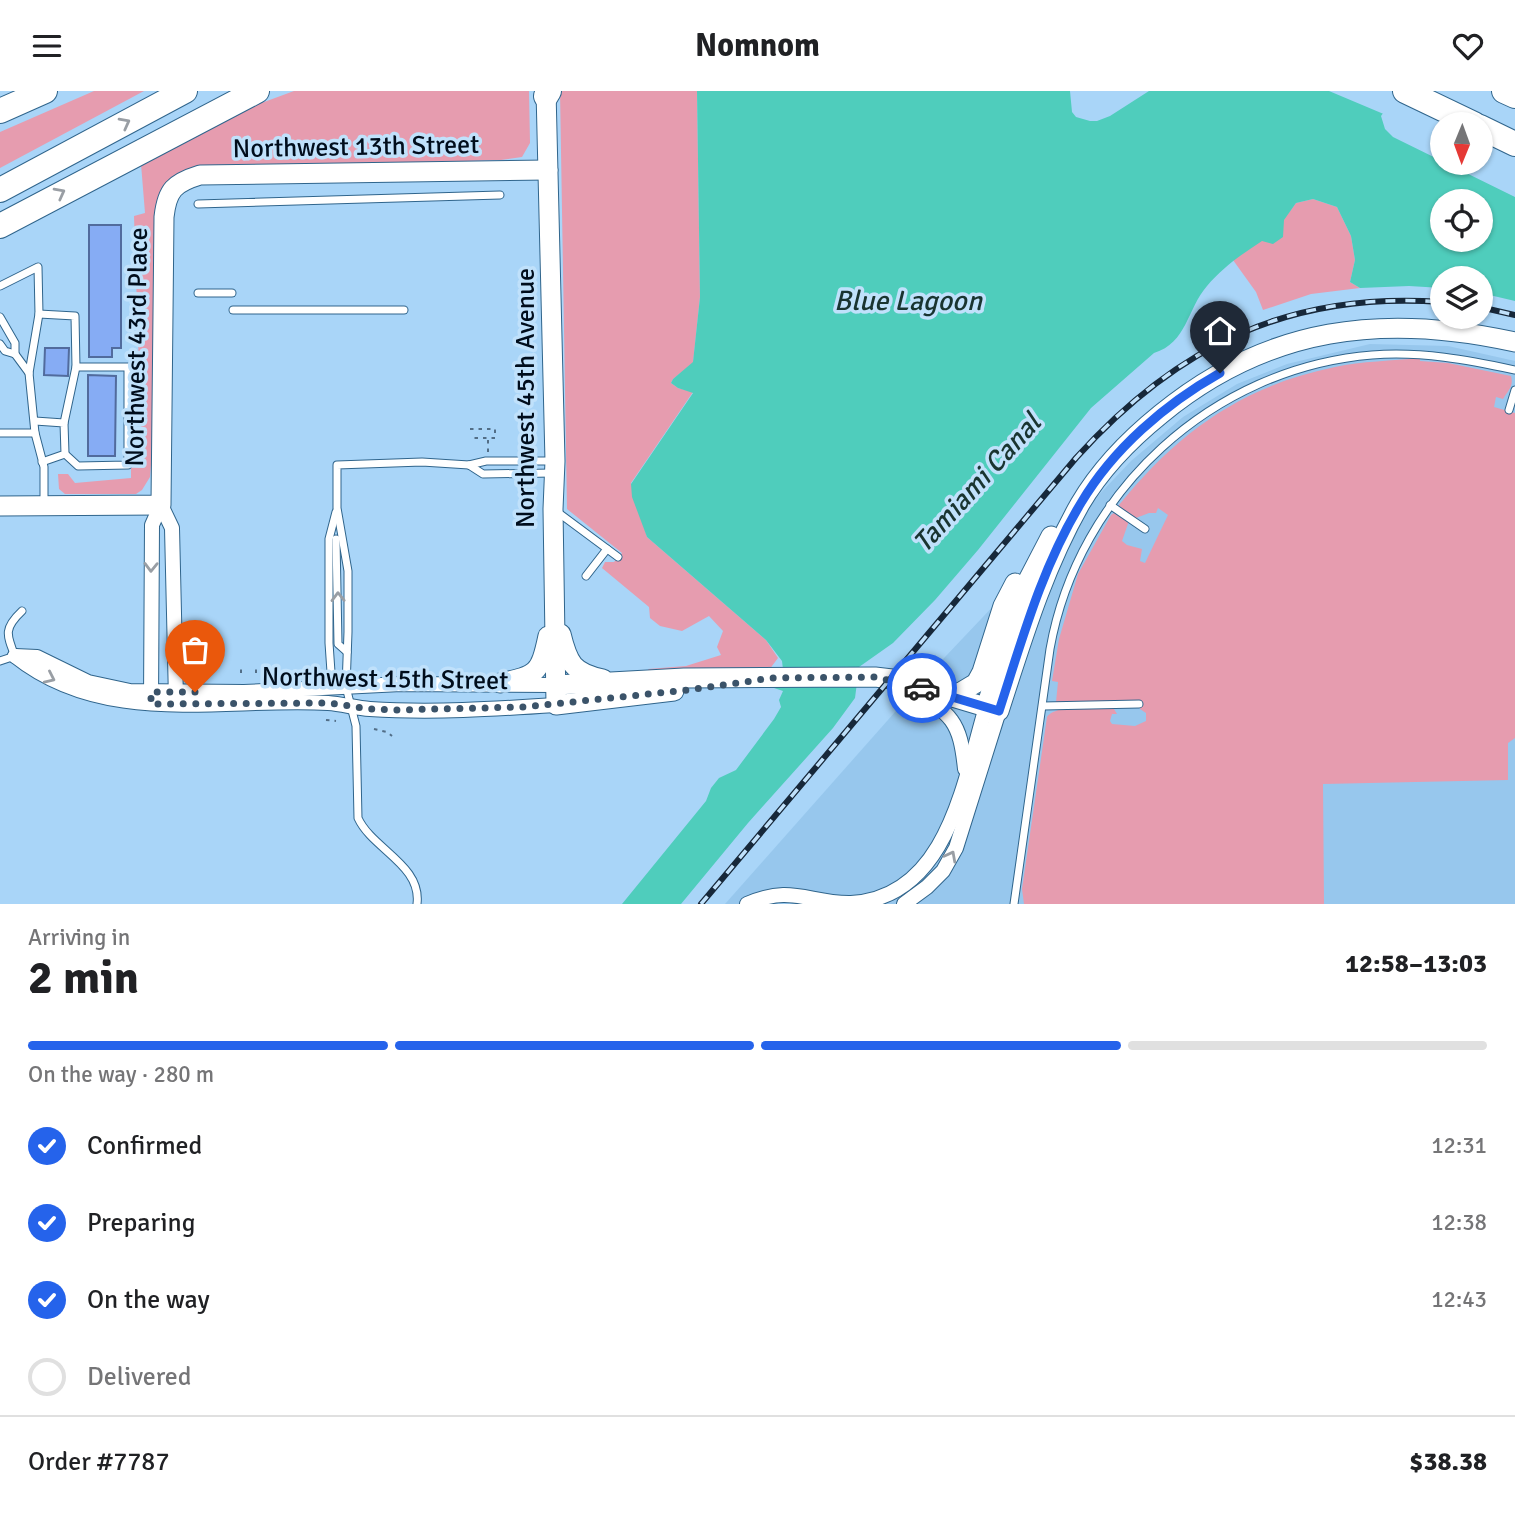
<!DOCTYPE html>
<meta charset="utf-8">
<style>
:root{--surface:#fff;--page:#f2f2f2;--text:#202124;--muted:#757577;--line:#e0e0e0;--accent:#2563eb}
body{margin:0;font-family:Signika,sans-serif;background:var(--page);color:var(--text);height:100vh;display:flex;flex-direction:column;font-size:26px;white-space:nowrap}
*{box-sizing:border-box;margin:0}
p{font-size:23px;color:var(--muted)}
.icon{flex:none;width:38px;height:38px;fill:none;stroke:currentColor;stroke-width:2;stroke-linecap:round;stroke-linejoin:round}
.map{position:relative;height:813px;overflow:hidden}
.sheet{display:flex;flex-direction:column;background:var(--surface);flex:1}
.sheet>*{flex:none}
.needle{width:46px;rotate:181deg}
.fabs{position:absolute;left:1430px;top:21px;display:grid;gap:14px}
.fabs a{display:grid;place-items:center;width:63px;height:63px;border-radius:50%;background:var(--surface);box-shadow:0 2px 5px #0004;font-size:35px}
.pin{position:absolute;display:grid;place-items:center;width:60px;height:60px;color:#fff;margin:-72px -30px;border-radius:50% 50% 50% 0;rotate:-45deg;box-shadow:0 0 7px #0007}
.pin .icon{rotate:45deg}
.courier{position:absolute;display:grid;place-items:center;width:70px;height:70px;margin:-35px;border:5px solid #2563eb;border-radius:50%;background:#fff;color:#222;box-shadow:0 2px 9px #0007}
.headline em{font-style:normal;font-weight:700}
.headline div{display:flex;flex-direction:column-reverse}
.headline{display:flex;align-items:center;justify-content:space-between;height:119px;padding:0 28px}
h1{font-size:46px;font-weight:700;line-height:52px}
.bar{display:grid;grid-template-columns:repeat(4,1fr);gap:10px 7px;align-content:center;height:84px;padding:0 28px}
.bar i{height:9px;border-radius:5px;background:var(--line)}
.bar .selected{background:var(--accent)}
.bar p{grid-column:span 4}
.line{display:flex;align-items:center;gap:18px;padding:0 28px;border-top:2px solid var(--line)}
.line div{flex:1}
ol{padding:0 28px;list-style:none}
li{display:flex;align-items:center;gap:21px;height:77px}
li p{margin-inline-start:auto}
li .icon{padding:7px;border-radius:50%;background:var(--accent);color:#fff;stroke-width:4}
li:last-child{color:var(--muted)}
li i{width:38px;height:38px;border:4px solid var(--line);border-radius:50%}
header{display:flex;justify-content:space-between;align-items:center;height:91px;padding:0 28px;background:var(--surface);font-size:32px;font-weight:700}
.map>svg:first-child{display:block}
.built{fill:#97c7ed}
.green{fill:#e69caf}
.water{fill:#4fcdbc;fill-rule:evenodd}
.pier{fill:#a9d5f8}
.building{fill:#86acf4;stroke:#516b9d;stroke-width:2}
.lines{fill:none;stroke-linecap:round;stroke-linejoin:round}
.lane-casing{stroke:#30658c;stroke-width:9}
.street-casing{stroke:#30658c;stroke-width:16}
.secondary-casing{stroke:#30658c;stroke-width:21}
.highway-casing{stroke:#30658c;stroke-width:26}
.path{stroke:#526e87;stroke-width:2;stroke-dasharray:3.5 5;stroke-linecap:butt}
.lane{stroke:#fff;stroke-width:7}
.street{stroke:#fff;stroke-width:14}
.secondary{stroke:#fff;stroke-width:19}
.highway{stroke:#fff;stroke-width:24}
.rail-casing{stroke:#17283a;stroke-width:6}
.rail{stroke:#c0e1fb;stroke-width:3.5;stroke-dasharray:10;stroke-linecap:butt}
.oneway{stroke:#999ea4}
.done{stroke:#3b5369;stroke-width:7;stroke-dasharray:0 12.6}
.route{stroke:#2563eb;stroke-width:9}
.labels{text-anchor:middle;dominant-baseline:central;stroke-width:7;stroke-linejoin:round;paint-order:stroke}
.street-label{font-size:26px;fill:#000d1c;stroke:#c0e1fb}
.water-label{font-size:28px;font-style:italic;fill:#193430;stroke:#c0e1fb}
</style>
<header><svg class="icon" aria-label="menu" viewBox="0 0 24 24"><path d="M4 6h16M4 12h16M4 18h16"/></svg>Nomnom<svg class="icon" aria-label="heart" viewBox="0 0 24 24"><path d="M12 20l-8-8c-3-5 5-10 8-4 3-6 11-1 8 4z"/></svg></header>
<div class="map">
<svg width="1515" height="813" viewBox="0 0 1515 813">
<rect width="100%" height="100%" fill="#a9d5f8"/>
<!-- built -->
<path class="built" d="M1370 253 1448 255 1515 270V813H725L926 586 1131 370 1183 326 1237 293 1287 273Z"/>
<!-- green -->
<g class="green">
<path d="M94 0H144L0 77V41Z"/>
<path d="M294 0H529L530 52 522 66 501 69 195 78 175 86 150 386 142 399 136 403H65L59 398 58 383H68L75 392 131 387V344L141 337 134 125 145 122 141 73 245 18Z"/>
<path d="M560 0H697L700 206 693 272 673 288 671 292 678 297 693 301 631 392 647 446 766 549 778 567 769 579 650 581 648 578 686 575 721 564 717 556 723 540 709 525 682 540 660 535 650 527 649 516 602 477 605 471H614L622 462 567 418Z"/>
<path d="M1313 108 1337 116 1351 145 1355 169 1350 191 1360 197 1311 203 1263 219 1256 201 1233 169C1259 152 1279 137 1296 112Z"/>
<path d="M1420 267V270L1448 272 1511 285C1514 295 1508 300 1503 308L1496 306 1494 316 1515 322V647L1508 652V689L1323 693 1324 813H1024L1022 798 1047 626C1056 613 1099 615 1114 618L1117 623H1112L1110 630 1112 633 1135 635 1146 630V622L1140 618 1139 610 1056 611 1058 591 1052 590 1059 548 1078 483 1111 424 1114 422 1129 430 1122 450 1127 454 1142 458 1140 470 1145 472 1168 424 1158 417 1156 422H1149L1136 427 1121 419 1119 414C1178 341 1242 295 1335 276 1362 270 1392 270 1420 267Z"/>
</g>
<!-- water -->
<path class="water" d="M697 0H1070L1072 21 1076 26 1090 30H1097L1110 25 1149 0H1399L1381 25 1385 38 1393 46 1515 106V210L1481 202 1480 187H1442V197L1409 195 1360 197 1350 191 1355 169 1351 145 1337 116 1313 108 1296 112 1284 129 1283 146 1273 153 1262 150C1242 163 1223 176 1207 195 1187 218 1187 252 1154 262L1091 317 978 459 935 509 893 552 859 576 855 607 833 637 748 732 681 813H622L706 710 711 697 719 687 736 679 774 628 781 616 779 609 783 600 771 596 785 595 782 570 766 549 647 446 632 406 631 393 693 302 678 297 671 292 673 288 693 271 700 206ZM1442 110H1480V149H1442Z"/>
<!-- pier -->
<path class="pier" d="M1329 0H1402L1386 24Z"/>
<!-- building -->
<g class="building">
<path d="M89 134H121V257H112V266H89Z"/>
<path d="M45 257H69L68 285 44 284Z"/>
<path d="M88 284 116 285 115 365H88Z"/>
</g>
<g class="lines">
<!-- lane casing -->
<g class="lane-casing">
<g id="lane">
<path d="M198 113 500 104"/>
<path d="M0 195 38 176 39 223 29 282 35 342 44 376V414"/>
<path d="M198 202H232"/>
<path d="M233 219H404"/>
<path d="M39 223 75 225 76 276"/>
<path d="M0 226 15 252V263"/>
<path d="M0 253 5 260 15 263 29 282"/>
<path d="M1509 319 1515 299"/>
<path d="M35 330 64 332 65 363 42 371"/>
<path d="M64 332 76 276H128V374L78 375 65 363"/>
<path d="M0 342H35"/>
<path d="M469 374 483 383 553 382"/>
<path d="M1110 414 1145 438"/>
<path d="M556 420 618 466"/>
<path d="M336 421 329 448V552L331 581 345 596"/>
<path d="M336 448 338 553 347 561"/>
<path d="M586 485 607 458"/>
<path d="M0 570 15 565C6 543 4 537 22 520"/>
<path d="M1043 615 1139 613"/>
<path d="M417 813C422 774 372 758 358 727L356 635 346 596 348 541V480L337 417V374L422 371 469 374 486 370H553"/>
<path d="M1014 813 1050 558C1078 400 1213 277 1372 264 1421 260 1468 269 1515 279"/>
</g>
</g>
<!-- street casing -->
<g class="street-casing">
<g id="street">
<path d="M161 414 172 437 176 608"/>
<path d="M15 565C105 637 223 606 328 612 342 613 356 617 370 618 431 622 495 618 556 614"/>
<path d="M15 565 37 566 88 591 130 600 244 601 401 593 556 594"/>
<path d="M911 599C952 623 960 630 965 678"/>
<path d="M151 610 152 434 161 414"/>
<path d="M747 813C792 793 809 813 851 812 948 807 964 689 986 616"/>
<path d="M904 813 927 796 943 780 956 757 999 620"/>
</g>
</g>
<!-- secondary casing -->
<g class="secondary-casing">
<g id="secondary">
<path d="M546 0 555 370 553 418 556 614 674 600"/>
<path d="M0 415 161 414 164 126C167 99 174 92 200 84L548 79"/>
<path d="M561 543C568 572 573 582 603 588"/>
<path d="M500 592C537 584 540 583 548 545"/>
<path d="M556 594 684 587 875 586 892 588 999 620C1022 549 1043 478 1080 413 1100 379 1130 348 1161 323 1268 235 1384 222 1515 251"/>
<path d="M947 604 961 601 976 592 982 581 1003 515 1015 492"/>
<path d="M986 616 1025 495 1051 445"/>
</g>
</g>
<!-- highway casing -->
<g class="highway-casing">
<g id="highway">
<path d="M1405 0 1474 33"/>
<path d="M1504 0 1515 5"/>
<path d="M546 5 549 0"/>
<path d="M0 20 45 0"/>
<path d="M1480 36 1515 53"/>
<path d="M0 99 185 0"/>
<path d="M0 135 257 0"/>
</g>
</g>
<!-- path -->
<g class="path">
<path d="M470 338H495V347H470"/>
<path d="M488 361V349"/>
<path d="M241 582V578"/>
<path d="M256 582V578"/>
<path d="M326 629 336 630"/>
<path d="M374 638 387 641 392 645"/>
</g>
<!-- lane -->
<use href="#lane" class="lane"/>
<!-- street -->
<use href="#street" class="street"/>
<!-- secondary -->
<use href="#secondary" class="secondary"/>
<!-- highway -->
<use href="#highway" class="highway"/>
<!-- rail casing -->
<g class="rail-casing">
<g id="rail">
<path d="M1480 216 1515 224"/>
<path d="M701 813 1076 367C1177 255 1289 200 1442 211"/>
</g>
</g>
<!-- rail -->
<use href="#rail" class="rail"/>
</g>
<!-- one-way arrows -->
<defs><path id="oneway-chevron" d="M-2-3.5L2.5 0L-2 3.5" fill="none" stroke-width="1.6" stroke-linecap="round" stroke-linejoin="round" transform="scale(1.75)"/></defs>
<g class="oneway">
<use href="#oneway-chevron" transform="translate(125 32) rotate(-28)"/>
<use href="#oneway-chevron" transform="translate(60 102) rotate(-28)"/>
<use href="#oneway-chevron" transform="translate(151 476) rotate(91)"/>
<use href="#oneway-chevron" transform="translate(338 506) rotate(-91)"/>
<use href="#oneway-chevron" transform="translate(50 587) rotate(25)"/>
<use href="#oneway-chevron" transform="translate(951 765) rotate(-62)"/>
</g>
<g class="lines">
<!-- done -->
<path class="done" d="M195 601H151V613L330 612 369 618 394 619 524 616 688 599 772 587 875 586 922 597"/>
<!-- route -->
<path class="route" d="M922 597 999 620C1022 549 1042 476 1081 412 1113 358 1165 313 1220 282"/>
</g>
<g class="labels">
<!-- street labels -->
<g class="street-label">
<text transform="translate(356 56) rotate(-1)">Northwest 13th Street</text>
<text transform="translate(137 256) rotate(-89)">Northwest 43rd Place</text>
<text transform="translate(526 307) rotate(-90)">Northwest 45th Avenue</text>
<text transform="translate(385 588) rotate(1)">Northwest 15th Street</text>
</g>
<!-- water labels -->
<g class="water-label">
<text x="908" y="210">Blue Lagoon</text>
<text transform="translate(977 392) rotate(-48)">Tamiami Canal</text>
</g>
</g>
</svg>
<div class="fabs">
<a><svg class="needle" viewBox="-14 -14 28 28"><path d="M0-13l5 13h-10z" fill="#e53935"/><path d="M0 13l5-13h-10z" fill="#757577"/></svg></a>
<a><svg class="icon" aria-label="locate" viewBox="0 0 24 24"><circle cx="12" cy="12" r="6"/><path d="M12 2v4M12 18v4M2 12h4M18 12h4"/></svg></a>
<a><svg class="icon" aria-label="layers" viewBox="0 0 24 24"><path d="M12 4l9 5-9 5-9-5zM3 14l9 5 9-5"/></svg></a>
</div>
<div class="pin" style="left:195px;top:601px;background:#ea580c"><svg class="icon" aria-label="bag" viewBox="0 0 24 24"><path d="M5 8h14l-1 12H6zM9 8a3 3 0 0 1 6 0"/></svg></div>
<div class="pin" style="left:1220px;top:282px;background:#1f2937"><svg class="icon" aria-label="home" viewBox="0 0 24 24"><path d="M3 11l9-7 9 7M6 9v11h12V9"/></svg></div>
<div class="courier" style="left:922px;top:597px"><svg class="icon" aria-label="car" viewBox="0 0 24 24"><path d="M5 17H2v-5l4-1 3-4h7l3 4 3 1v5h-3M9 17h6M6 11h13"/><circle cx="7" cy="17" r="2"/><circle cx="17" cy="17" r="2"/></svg></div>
</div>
<section class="sheet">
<div class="headline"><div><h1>2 min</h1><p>Arriving in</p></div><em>12:58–13:03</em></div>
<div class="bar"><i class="selected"></i><i class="selected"></i><i class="selected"></i><i></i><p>On the way · 280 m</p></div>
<ol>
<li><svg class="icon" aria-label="check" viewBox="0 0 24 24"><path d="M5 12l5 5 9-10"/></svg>Confirmed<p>12:31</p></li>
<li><svg class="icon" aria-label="check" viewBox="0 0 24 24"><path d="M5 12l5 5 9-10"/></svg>Preparing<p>12:38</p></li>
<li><svg class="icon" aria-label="check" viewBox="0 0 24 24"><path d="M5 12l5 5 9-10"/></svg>On the way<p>12:43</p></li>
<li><i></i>Delivered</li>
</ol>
<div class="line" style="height:91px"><div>Order #7787</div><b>$38.38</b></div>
</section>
